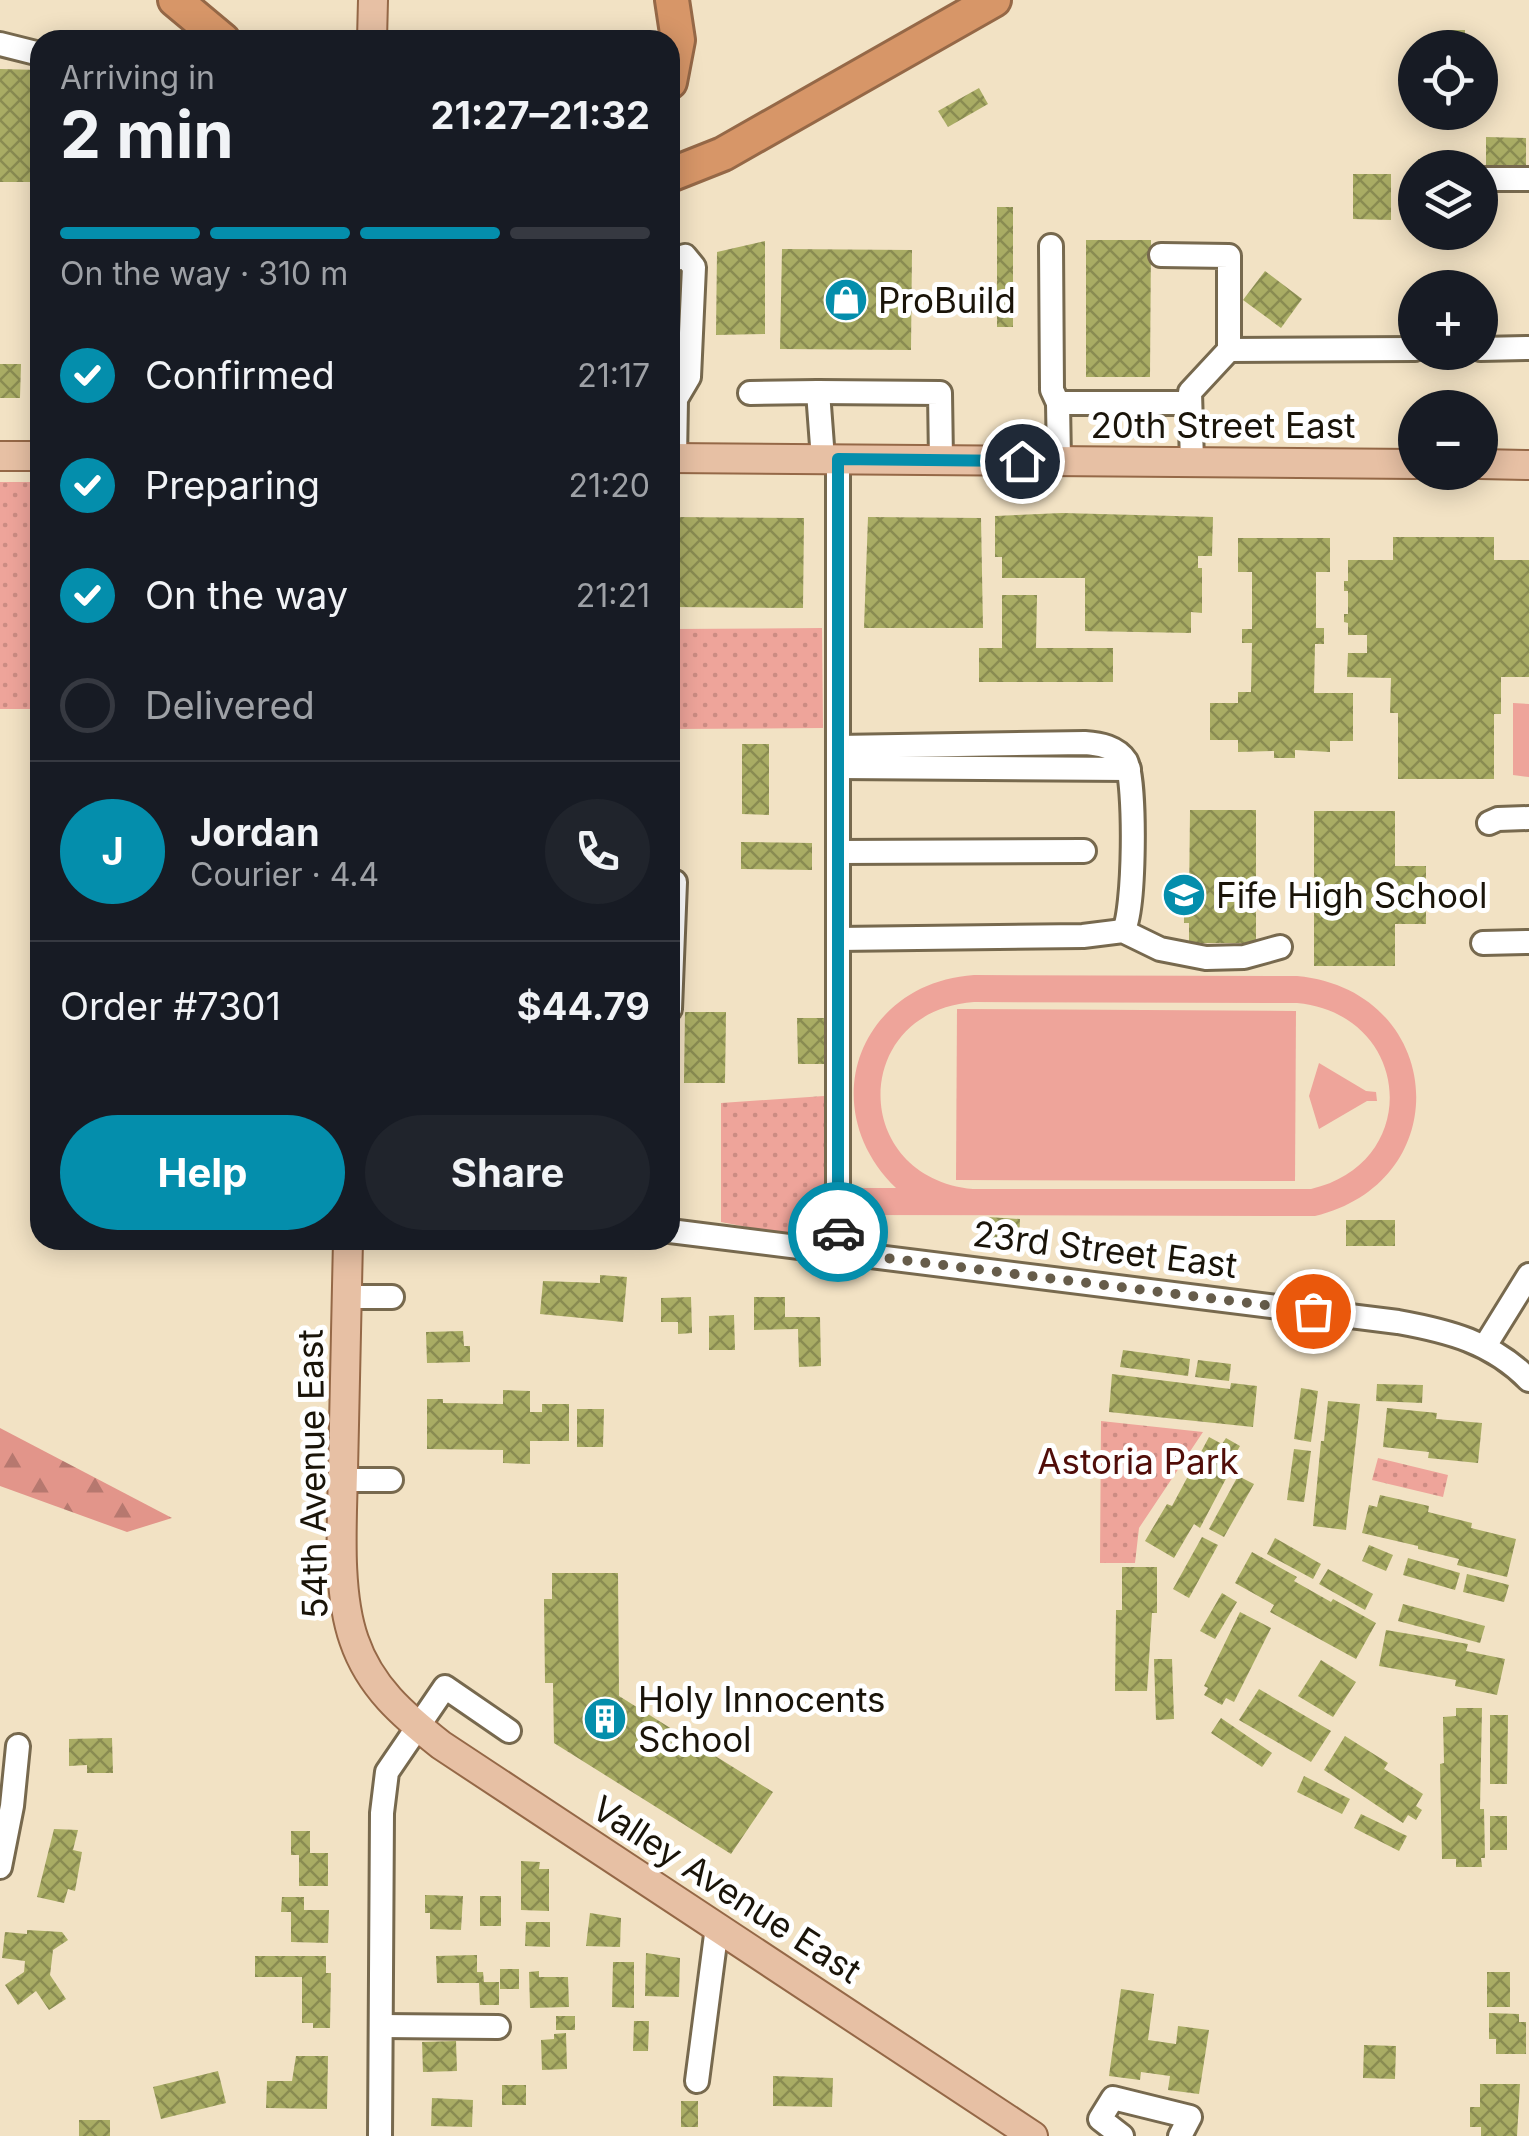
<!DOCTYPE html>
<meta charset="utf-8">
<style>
:root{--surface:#171b24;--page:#20242c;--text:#f1f3f6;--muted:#9ea1a6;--line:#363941;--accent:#048eac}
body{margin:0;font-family:Inter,sans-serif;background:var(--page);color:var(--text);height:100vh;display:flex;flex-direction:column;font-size:38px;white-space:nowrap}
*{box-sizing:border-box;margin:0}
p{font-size:32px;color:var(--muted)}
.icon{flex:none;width:55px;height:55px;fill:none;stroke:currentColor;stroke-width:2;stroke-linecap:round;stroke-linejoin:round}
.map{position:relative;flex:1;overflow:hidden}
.sheet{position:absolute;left:30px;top:30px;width:650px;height:1220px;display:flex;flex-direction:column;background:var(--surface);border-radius:30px;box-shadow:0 5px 25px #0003}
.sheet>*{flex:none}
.tools{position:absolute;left:1398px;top:30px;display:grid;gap:20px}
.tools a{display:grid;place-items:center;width:100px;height:100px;border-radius:50%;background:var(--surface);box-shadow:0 5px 25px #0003;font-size:50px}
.pin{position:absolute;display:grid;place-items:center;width:85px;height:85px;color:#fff;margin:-42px;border:5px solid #fff;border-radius:50%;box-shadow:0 2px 10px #0007}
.courier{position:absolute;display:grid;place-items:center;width:100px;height:100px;margin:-50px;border:8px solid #048eac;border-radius:50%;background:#fff;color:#222;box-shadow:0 2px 12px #0007}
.summary em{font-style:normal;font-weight:700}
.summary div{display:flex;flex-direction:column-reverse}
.summary{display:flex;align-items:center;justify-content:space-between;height:170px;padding:0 30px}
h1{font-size:65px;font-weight:700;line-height:75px}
.bar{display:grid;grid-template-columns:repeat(4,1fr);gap:15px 10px;align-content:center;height:120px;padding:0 30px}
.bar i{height:12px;border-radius:8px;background:var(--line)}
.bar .active{background:var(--accent)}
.bar p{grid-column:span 4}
.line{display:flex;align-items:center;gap:25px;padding:0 30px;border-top:2px solid var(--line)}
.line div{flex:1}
.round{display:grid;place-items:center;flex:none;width:105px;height:105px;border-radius:52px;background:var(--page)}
ol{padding:0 30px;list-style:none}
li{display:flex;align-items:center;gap:30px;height:110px}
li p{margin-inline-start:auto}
li .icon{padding:10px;border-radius:50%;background:var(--accent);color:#fff;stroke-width:4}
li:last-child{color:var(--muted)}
li i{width:55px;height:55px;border:5px solid var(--line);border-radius:50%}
.action{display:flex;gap:20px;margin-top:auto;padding:20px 30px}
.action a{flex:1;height:115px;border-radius:60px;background:var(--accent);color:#fff;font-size:40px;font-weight:700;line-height:115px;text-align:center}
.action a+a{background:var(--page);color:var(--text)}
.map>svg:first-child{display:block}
.green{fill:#eea49a;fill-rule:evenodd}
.forest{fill:url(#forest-firs)}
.park{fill:url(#park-dots)}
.building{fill:url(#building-cross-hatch)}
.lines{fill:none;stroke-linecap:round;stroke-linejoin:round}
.minor-casing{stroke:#77694e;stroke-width:28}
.major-casing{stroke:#956847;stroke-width:32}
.highway-casing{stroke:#956847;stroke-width:38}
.minor{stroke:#fff;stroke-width:22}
.major{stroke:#e7c0a4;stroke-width:28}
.highway{stroke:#d79668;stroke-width:32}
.done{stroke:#665c4a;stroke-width:10;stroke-dasharray:0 18}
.route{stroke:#048eac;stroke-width:12}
.labels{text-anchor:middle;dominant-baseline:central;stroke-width:10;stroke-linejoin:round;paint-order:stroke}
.poi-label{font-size:35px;fill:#1a1409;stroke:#fff;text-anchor:start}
.street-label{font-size:35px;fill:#1a1409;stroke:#fff}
.park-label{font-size:35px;fill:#510d09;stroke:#fff}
</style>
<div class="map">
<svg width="1529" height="2136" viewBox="0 0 1529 2136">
<defs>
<pattern id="forest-firs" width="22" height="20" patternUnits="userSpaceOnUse" patternTransform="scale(2.5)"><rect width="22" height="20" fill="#e2958a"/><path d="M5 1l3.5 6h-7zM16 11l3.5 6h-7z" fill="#b6786f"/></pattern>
<pattern id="park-dots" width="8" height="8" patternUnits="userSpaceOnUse" patternTransform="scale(2.5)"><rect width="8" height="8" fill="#eea49a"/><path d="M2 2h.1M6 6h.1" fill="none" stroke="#cc8c83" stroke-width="1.8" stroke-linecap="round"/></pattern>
<pattern id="building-cross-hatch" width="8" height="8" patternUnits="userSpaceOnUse" patternTransform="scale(2.5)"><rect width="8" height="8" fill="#a9ac64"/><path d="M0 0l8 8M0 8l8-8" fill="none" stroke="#898b51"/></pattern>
</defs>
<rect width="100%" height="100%" fill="#f2e2c4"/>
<!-- green -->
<g class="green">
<path d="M1513 703 1529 704V777L1513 775Z"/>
<path d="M974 975 1297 976C1445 990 1460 1181 1315 1216L857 1215V1188H896C813 1107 859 983 974 975ZM974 1002 1297 1003C1412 1014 1424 1163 1311 1189H973C849 1177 850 1011 974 1002Z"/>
<path d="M957 1009 1296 1011 1295 1181 956 1180Z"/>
<path d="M1319 1063 1366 1091 1376 1092 1377 1101H1367L1319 1129 1309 1096Z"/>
</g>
<!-- forest -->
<path class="forest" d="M0 1428 172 1518 127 1532 0 1486Z"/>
<!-- park -->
<g class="park">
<rect x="0" y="482" width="40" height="227"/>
<path d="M822 628 823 728 671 729V629Z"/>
<path d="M824 1096 826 1242 721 1222V1103Z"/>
<path d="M1101 1421 1203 1432 1139 1528 1135 1563H1100Z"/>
<path d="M1378 1458 1448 1475 1443 1497 1372 1480Z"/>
</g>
<!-- building -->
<g class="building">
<rect x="1446" y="30" width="19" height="18"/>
<path d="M0 69 40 70V182H0Z"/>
<path d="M979 88 988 104 948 127 938 111Z"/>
<path d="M1486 137 1526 138V165H1486Z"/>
<path d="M1418 159H1448V168H1417Z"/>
<path d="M1353 174H1391V220L1353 219Z"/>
<rect x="997" y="207" width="16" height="120"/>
<path d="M1086 240H1151L1150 377H1086Z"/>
<path d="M765 241V334L716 335 717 252Z"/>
<path d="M782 249 912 250 911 350 780 349Z"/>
<path d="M1265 271 1302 299 1281 328 1243 300Z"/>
<path d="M0 364H21L20 398H0Z"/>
<path d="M1062 513 1213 517 1212 556H1198V568H1202V613L1191 612V633L1085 631V578H1002V557H995V516Z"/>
<path d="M673 517 804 518 803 608 672 607 670 536H673Z"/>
<path d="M868 517 981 518 983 628H864Z"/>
<path d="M1393 537H1494V560H1529V677H1501V714H1494V779H1398V713H1390L1391 678 1347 677 1348 653H1367V635H1348V623L1344 622V614H1348V591H1344V581H1348V560H1393Z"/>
<path d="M1238 538H1330V572H1316V628H1324V644H1315L1314 693H1353V741H1330V752L1295 750V758H1274V751L1238 752V740H1210V703H1238V692H1251L1252 643H1242V629H1252V572H1238Z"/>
<path d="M1002 595H1037L1036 648H1113V682H979V648H1002Z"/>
<path d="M742 744H769V815L742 814Z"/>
<path d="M1190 810H1256V943H1189V923H1184V903H1189Z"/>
<path d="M1314 811H1395V866H1426V924H1395V966H1314Z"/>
<path d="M741 842 812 843V870L741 869Z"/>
<path d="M685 1012H726L725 1083H684Z"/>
<path d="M797 1018H824V1064H798Z"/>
<path d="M988 1217 1020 1219 1019 1242 987 1240Z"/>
<rect x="1346" y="1220" width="49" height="26"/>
<path d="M600 1275 627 1277 623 1322 540 1314 543 1281 600 1283Z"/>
<path d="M691 1297 692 1333 678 1334V1322H661V1298Z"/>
<path d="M754 1297H785V1317H820L821 1366 799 1367 798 1329 754 1330Z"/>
<path d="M734 1315 735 1350H709V1316Z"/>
<path d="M463 1331 464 1346H470V1362L427 1363 426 1332Z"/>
<path d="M1123 1350 1190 1359 1188 1376 1120 1367Z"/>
<path d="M1198 1360 1231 1364 1229 1381 1195 1377Z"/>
<path d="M1112 1374 1230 1389 1231 1383 1257 1386 1253 1427 1109 1412Z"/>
<path d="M1377 1384 1423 1385 1422 1403 1376 1401Z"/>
<path d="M1301 1388 1318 1391 1311 1442 1294 1439Z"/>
<path d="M503 1390 530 1391V1412H542V1404H569V1441H530V1464L503 1463V1450L427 1449V1399H443V1403L503 1404Z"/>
<path d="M1328 1401 1360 1404 1346 1530 1313 1526 1321 1441H1324Z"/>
<path d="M1387 1408 1437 1413 1436 1419 1482 1423 1478 1463 1428 1458 1429 1452 1383 1447Z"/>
<path d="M577 1409H604L603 1447H577Z"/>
<path d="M1209 1437 1222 1444 1226 1438 1240 1446 1236 1453 1239 1454 1200 1528 1194 1524 1174 1558 1145 1541 1167 1504 1172 1506Z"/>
<path d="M1294 1449 1311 1451 1304 1502 1287 1500Z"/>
<path d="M1238 1476 1254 1484 1224 1537 1209 1529Z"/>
<path d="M1380 1495 1429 1506 1428 1512 1472 1523 1471 1528 1516 1539 1507 1577 1457 1565 1459 1559 1418 1549V1546L1362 1533 1369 1505 1377 1507Z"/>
<path d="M1202 1537 1218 1545 1189 1598 1173 1589Z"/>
<path d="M1275 1538 1321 1564 1313 1579 1267 1554Z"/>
<path d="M1369 1545 1393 1555 1386 1571 1362 1561Z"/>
<path d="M1252 1552 1297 1577 1294 1581 1331 1602 1333 1599 1376 1623 1356 1659 1270 1612 1274 1605 1235 1583Z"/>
<path d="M1408 1558 1460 1573 1455 1590 1403 1575Z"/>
<path d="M1122 1567H1157V1613H1152L1147 1691H1115L1116 1610H1122Z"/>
<path d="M1328 1569 1373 1594 1365 1610 1319 1584Z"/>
<path d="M552 1573H618L619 1696 773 1792 731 1854 554 1743 553 1683H545L544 1599H552Z"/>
<path d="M1467 1574 1509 1585 1504 1602 1463 1592Z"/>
<path d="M1222 1593 1237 1602 1215 1639 1200 1631Z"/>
<path d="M1403 1604 1485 1626 1480 1643 1398 1621Z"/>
<path d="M1240 1612 1271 1628 1234 1702 1226 1698 1222 1705 1204 1695 1208 1688 1204 1686Z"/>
<path d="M1386 1630 1468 1644 1466 1651 1505 1659 1497 1695 1455 1686 1456 1680 1379 1666Z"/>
<path d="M1154 1659H1172L1174 1719 1156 1720Z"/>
<path d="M1321 1660 1356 1682 1333 1717 1298 1696Z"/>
<path d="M1259 1689 1331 1731 1311 1762 1239 1720Z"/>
<path d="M1456 1708H1482L1480 1809H1484L1485 1858H1481L1482 1867H1456V1859H1442L1440 1764 1444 1763 1443 1717 1456 1716Z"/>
<path d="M1490 1715H1508L1507 1784H1490Z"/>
<path d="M1221 1718 1272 1753 1262 1767 1211 1733Z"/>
<path d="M1345 1736 1388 1763 1384 1769 1423 1794 1416 1806 1422 1810 1416 1820 1408 1815 1403 1823 1324 1770Z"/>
<path d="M112 1738 113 1773H87V1765L69 1766V1739Z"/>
<path d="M1304 1776 1350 1799 1342 1814 1297 1792Z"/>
<path d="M1361 1814 1407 1836 1399 1851 1354 1828Z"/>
<rect x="1490" y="1816" width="17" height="34"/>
<path d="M54 1829 78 1830 73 1850 82 1852 75 1891 68 1889 64 1903 37 1897Z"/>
<path d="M291 1831H310V1853H328V1886H299V1855H291Z"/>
<path d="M521 1861 540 1862 539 1869H549V1911L521 1910Z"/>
<path d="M425 1895 463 1896 461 1930 430 1929V1913H425Z"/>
<rect x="480" y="1896" width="21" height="30"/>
<path d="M282 1897H304V1910H329L328 1943 291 1942V1912H281Z"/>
<path d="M590 1913 621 1918 620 1947 586 1946Z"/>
<path d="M526 1922H550V1947L525 1946Z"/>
<path d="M27 1930 62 1932 68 1940 53 1950 50 1975 66 1999 49 2010 36 1991 18 2005 5 1985 24 1972 25 1961 2 1958 5 1932 27 1934Z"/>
<path d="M646 1953 680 1958 679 1997 645 1996Z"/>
<path d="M477 1955V1972H483L484 1982H499V2005H480L479 1983H437L436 1956Z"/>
<path d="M255 1956H326V1973H331L330 2028H313V2023H302V1977H255Z"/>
<path d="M613 1962H634V2008L612 2007Z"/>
<rect x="500" y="1969" width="19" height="20"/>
<path d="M539 1971V1977H568L569 2007 530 2008 529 1972Z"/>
<rect x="1487" y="1972" width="23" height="35"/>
<path d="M1121 1989 1154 1994 1148 2040 1176 2044 1178 2026 1209 2030 1199 2094 1168 2090 1170 2076 1141 2072 1140 2080 1109 2076Z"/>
<path d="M1489 2013 1519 2014V2022H1526V2054H1496V2039H1489Z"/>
<rect x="556" y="2016" width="19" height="14"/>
<path d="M634 2021H649L648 2051H633Z"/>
<path d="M566 2033 567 2069 542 2070 541 2040 554 2039V2034Z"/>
<path d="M456 2041 457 2071 423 2072 422 2042Z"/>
<path d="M1364 2045 1396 2046 1395 2079 1363 2078Z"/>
<path d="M296 2056H328L327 2109 266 2108 267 2081H292Z"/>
<path d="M218 2071 226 2103 161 2119 153 2087Z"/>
<path d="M773 2076 833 2078 832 2107 773 2106Z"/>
<path d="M1480 2084H1520L1517 2136H1481V2127H1470V2107H1480Z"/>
<rect x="502" y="2085" width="24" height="20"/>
<path d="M432 2098 473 2100 472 2127 431 2126Z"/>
<rect x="681" y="2101" width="17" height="26"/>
<rect x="79" y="2120" width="31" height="16"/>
</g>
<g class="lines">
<!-- minor casing -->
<g class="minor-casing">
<g id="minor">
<path d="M0 44 40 54"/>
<path d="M1480 179H1529"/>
<path d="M1051 246 1052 390 1058 403 1059 461"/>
<path d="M1161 255 1229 256V350L1190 392 1192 462"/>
<path d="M670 261 685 256 694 267 689 377 676 399 675 458"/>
<path d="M1480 349 1529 348"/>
<path d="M1229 350 1415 349"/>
<path d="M818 392 940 393 941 460"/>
<path d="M750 393 818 392 823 459"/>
<path d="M1058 403H1190"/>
<path d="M838 459V1252"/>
<path d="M838 747 1085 743C1100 744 1117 747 1126 761 1136 781 1135 914 1123 931"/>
<path d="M838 767 1129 769"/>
<path d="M1489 823 1498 819 1529 818"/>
<path d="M838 852 1084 851"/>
<path d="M838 939 1083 936 1123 931 1160 949 1206 958 1244 957 1280 947"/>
<path d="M1483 943 1529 942"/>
<path d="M670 1009 675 882"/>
<path d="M670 1231 1398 1322C1448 1331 1492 1342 1529 1380"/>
<path d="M347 1297H392"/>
<path d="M1485 1346 1529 1275"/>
<path d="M343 1480H391"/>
<path d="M0 1867 12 1806 18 1746"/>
<path d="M381 2026 498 2027"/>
<path d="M697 2081 717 1927"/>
<path d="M380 2136 382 1813 387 1772 445 1687 509 1731"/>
<path d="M1122 2136 1100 2119 1113 2098 1190 2117 1180 2136"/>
</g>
</g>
<!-- major casing -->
<g class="major-casing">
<g id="major">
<path d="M372 40 373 0"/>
<path d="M0 456H40"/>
<path d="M670 458 1415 464"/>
<path d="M1480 464 1529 465"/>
<path d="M348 1240C347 1317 345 1394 343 1471 342 1522 337 1592 354 1640 370 1687 403 1715 441 1745L1033 2136"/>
</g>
</g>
<!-- highway casing -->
<g class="highway-casing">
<g id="highway">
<path d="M175 0 223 40"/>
<path d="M670 82 678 40 672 0"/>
<path d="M670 175 723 154 994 0"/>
</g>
</g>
<!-- minor -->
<use href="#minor" class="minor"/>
<!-- major -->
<use href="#major" class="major"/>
<!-- highway -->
<use href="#highway" class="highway"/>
</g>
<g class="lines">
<!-- done -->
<path class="done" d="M838 1232V1252L1313 1311"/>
<!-- route -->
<path class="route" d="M838 1232V459L1022 461"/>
</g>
<!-- icons -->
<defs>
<g id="shop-disc" transform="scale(2.25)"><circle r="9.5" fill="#048eac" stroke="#fff"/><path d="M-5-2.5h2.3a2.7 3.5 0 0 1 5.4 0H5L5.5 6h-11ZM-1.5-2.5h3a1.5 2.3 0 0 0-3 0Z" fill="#fff"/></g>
<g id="school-disc" transform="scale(2.25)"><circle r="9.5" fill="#048eac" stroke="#fff"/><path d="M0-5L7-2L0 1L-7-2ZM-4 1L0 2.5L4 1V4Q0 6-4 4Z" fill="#fff"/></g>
<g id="building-disc" transform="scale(2.25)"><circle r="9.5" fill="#048eac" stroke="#fff"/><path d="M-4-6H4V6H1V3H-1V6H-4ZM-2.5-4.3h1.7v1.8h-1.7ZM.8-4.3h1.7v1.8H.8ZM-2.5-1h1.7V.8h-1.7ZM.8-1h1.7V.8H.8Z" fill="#fff"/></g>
</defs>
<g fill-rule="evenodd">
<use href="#shop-disc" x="846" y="300"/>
<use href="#school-disc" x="1184" y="895"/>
<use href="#building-disc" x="605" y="1719"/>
</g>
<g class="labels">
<!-- poi labels -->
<g class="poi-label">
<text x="878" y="300">ProBuild</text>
<text x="1216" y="895">Fife High School</text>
<text x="638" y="1699">Holy Innocents<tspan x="638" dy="40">School</tspan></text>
</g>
<!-- street labels -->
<g class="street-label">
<text x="1223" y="425">20th Street East</text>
<text transform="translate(1105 1249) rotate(7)">23rd Street East</text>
<text transform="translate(312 1474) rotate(-91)">54th Avenue East</text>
<text transform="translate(727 1889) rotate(33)">Valley Avenue East</text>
</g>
<!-- park labels -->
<g class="park-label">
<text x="1138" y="1461">Astoria Park</text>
</g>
</g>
</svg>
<div class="tools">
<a><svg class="icon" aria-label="locate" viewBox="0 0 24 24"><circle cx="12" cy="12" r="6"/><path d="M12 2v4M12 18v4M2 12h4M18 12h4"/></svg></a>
<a><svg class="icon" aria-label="layers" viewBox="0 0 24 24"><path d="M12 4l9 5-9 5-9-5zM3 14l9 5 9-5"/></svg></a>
<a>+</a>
<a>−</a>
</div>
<div class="pin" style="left:1313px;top:1311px;background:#ea580c"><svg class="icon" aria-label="bag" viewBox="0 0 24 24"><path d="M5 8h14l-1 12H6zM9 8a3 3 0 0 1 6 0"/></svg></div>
<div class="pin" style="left:1022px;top:461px;background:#1f2937"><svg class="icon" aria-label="home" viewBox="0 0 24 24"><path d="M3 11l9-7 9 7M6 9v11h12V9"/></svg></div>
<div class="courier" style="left:838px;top:1232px"><svg class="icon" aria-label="car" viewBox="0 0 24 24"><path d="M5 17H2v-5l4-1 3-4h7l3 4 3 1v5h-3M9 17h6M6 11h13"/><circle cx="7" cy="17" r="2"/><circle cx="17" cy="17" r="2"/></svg></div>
<section class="sheet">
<div class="summary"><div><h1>2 min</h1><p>Arriving in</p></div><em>21:27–21:32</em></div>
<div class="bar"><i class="active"></i><i class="active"></i><i class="active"></i><i></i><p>On the way · 310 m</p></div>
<ol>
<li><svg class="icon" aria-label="check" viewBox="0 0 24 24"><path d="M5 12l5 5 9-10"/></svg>Confirmed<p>21:17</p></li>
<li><svg class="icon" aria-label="check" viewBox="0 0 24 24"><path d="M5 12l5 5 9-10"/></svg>Preparing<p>21:20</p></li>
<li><svg class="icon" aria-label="check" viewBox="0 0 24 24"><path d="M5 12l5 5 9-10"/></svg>On the way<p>21:21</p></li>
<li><i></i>Delivered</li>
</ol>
<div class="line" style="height:180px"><b class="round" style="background:var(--accent);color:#fff">J</b><div><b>Jordan</b><p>Courier · 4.4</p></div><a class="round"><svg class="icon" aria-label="phone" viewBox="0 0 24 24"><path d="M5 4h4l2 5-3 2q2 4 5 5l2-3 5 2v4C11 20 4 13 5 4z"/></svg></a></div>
<div class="line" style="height:130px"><div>Order #7301</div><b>$44.79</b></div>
<div class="action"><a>Help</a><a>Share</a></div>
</section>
</div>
